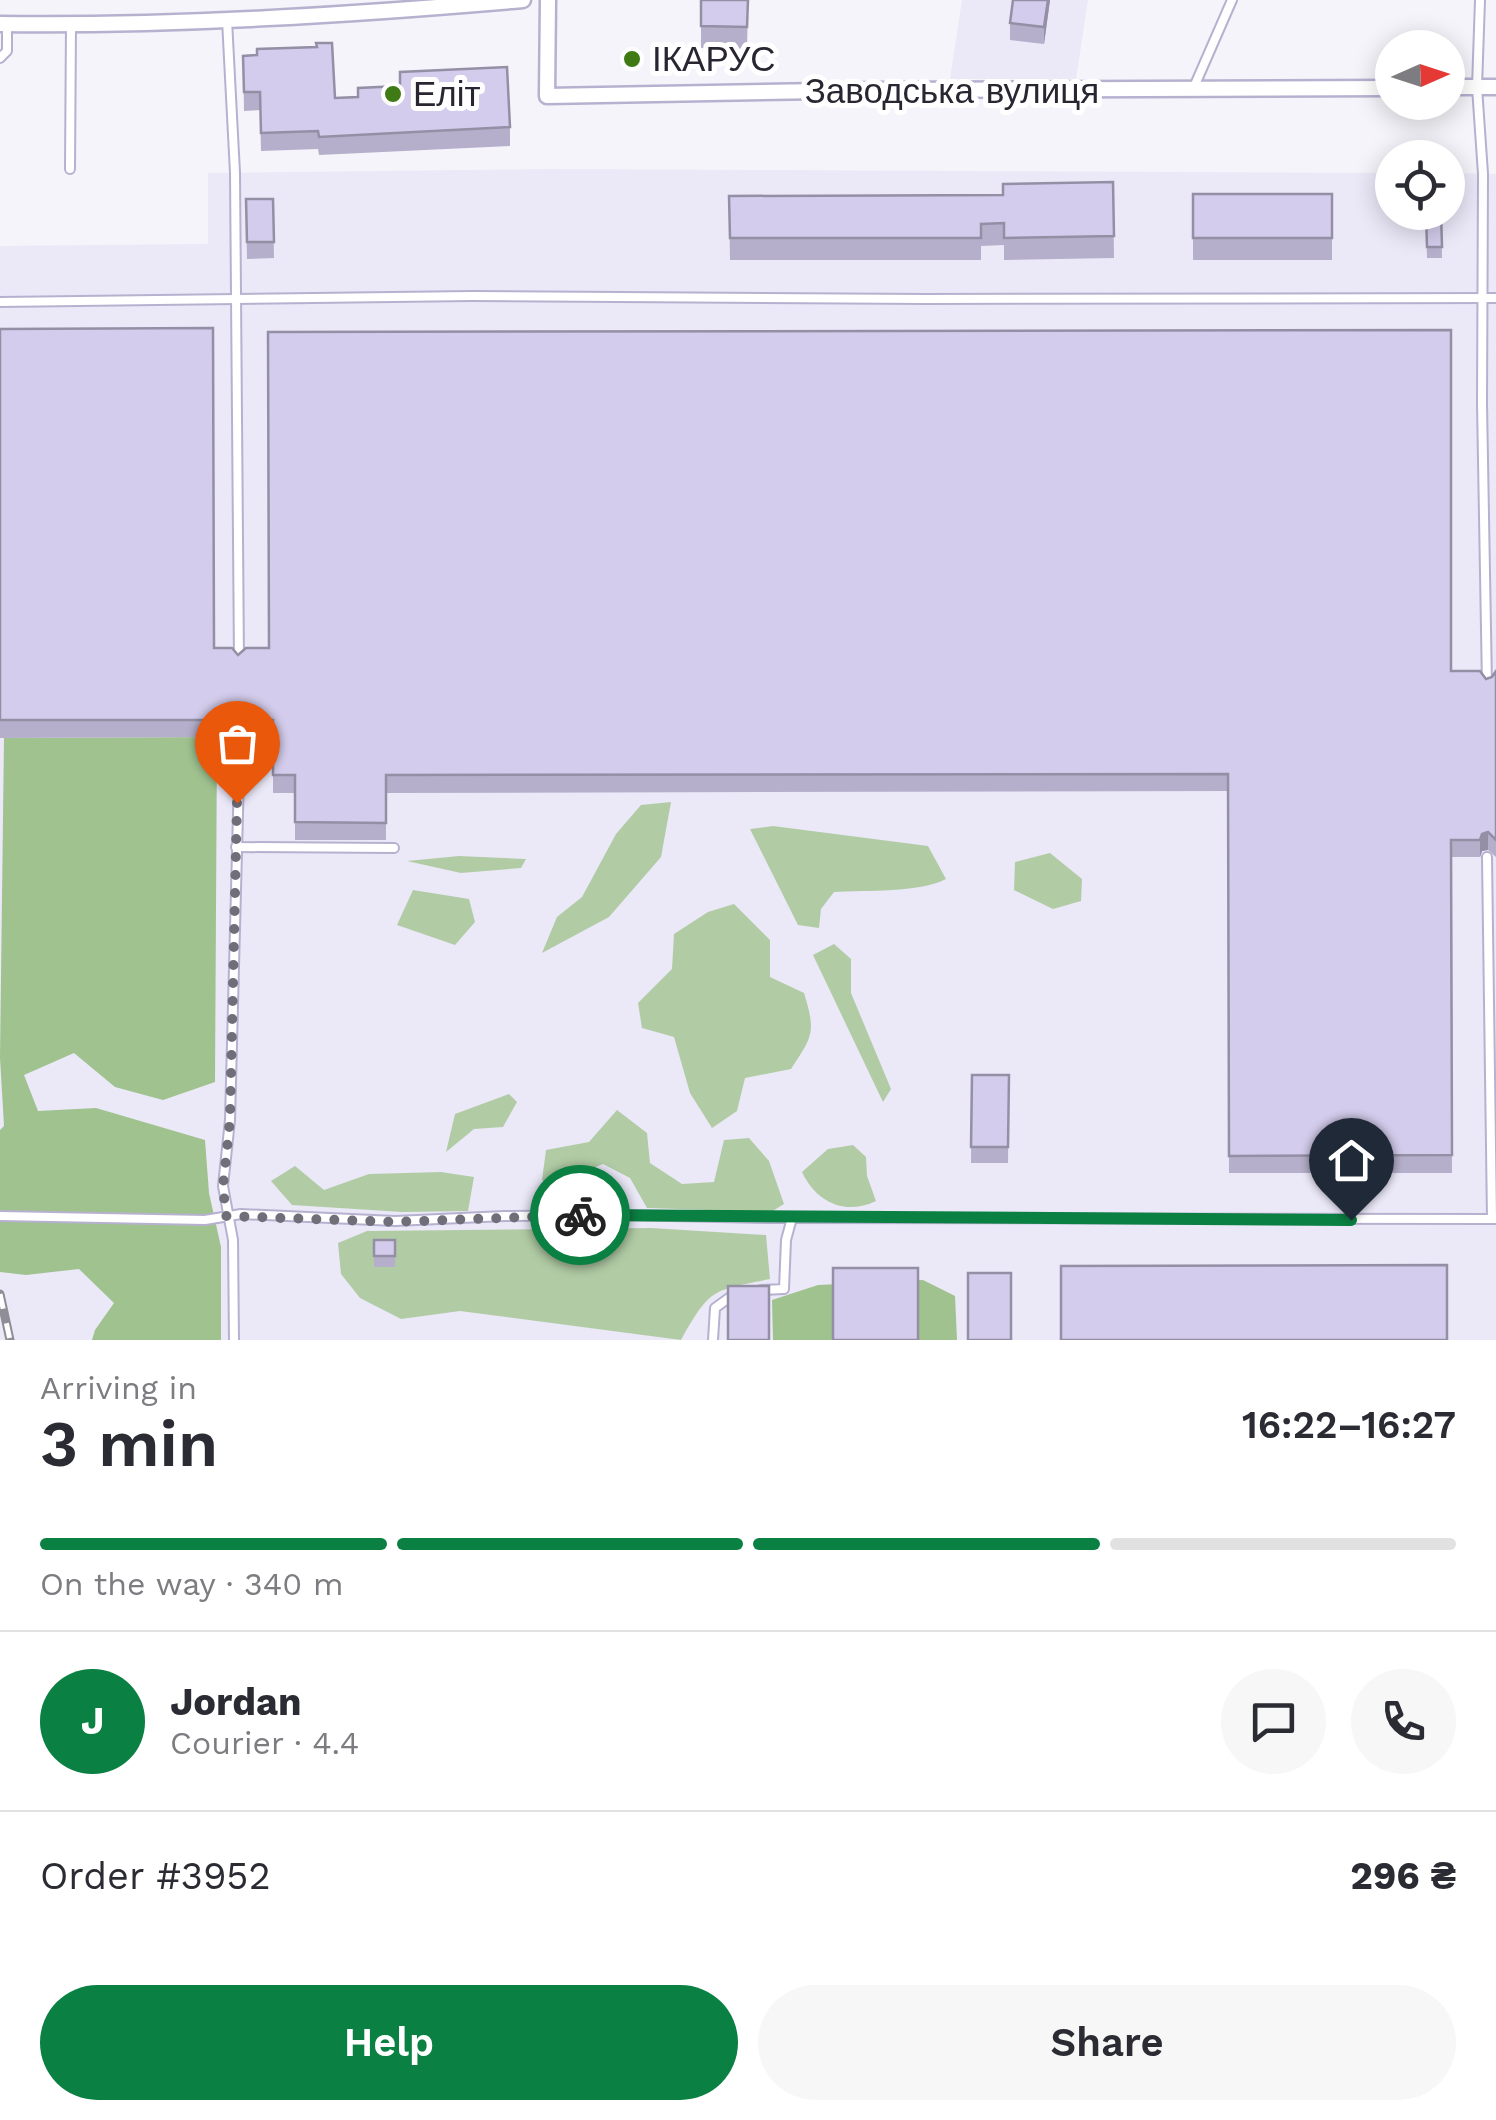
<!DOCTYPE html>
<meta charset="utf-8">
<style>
:root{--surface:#fff;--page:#f7f7f7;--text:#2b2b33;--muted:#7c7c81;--line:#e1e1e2;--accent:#0b8043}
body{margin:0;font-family:"Work Sans",sans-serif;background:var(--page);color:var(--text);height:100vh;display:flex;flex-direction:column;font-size:38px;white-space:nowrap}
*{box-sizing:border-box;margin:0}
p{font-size:32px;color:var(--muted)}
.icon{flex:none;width:55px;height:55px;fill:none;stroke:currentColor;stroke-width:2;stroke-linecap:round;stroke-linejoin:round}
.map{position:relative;height:1340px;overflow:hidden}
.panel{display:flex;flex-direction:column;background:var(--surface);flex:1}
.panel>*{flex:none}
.needle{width:65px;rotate:87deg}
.buttons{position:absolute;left:1375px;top:30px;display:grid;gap:20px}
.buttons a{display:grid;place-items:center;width:90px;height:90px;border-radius:50%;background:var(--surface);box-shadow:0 5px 25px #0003;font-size:50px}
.pin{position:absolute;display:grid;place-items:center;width:85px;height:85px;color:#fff;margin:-102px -42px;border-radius:50% 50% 50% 0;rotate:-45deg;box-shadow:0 0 10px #0007}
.pin .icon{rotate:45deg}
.courier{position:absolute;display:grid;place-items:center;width:100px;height:100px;margin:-50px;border:8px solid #0b8043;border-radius:50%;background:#fff;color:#222;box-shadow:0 2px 12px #0007}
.overview em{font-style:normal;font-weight:600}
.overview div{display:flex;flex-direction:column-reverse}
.overview{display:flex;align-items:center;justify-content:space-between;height:170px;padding:0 40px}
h1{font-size:65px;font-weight:600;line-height:75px}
.bar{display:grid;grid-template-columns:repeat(4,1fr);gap:15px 10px;align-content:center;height:120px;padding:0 40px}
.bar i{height:12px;border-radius:8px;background:var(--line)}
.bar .on{background:var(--accent)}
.bar p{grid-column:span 4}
.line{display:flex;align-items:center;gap:25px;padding:0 40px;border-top:2px solid var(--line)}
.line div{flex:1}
.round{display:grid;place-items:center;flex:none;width:105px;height:105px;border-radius:52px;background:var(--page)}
.button{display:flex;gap:20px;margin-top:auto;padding:20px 40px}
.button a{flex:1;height:115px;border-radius:60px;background:var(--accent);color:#fff;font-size:40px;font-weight:600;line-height:115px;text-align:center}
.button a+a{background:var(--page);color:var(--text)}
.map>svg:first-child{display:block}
.built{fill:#ebe8f8}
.green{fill:#b1cca5}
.forest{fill:#9fc28f}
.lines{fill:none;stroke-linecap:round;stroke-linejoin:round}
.service-casing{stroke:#b7b1d0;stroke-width:12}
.minor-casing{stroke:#b7b1d0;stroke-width:19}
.service{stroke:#fff;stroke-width:8}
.minor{stroke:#fff;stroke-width:14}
.rail-casing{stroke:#8f8d96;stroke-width:9}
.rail{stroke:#fff;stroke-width:5;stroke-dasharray:15;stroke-linecap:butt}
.wall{fill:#b5afcb}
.shaded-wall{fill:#948fa5}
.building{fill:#d3ccec;stroke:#948fa5;stroke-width:2.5}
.done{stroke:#706e78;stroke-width:10;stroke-dasharray:0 18}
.route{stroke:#0b8043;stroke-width:12}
.poi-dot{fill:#3f7a14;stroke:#fff;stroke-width:4}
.labels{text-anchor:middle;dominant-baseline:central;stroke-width:10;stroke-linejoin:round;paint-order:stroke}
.poi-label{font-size:35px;fill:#292632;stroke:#fff;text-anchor:start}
.street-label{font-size:35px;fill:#292632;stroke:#fff}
</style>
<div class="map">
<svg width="1496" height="1340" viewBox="0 0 1496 1340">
<rect width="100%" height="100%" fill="#f5f4fa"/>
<!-- built -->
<g class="built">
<path d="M962 0H1088L1076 79H950Z"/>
<path d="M551 169 1392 173V212H1448V173L1496 174V1340H0V246L208 244V173Z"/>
</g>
<!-- green -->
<g class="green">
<path d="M671 802 661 857 609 917 542 953 557 917 582 897 616 834 641 805Z"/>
<path d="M773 826 928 846 946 879C919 893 866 890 834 892L821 909 819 928 798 925 750 829Z"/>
<path d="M1050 853 1082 879 1081 901 1053 909 1014 890 1015 862Z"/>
<path d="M459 856 526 859 521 868 461 873 407 861Z"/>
<path d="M413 890 469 899 475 922 455 945 397 925Z"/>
<path d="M734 904 770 940V977L804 993C816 1032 813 1036 791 1069L745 1078 737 1111 712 1128 690 1093 674 1037 642 1028 638 1003 672 969 674 934 708 912Z"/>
<path d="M834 944 851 959V993L891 1089 883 1102 813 955Z"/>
<path d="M509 1094 517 1102 503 1127 474 1129 446 1152 455 1114Z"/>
<path d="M617 1110 647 1133 650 1163 682 1184 714 1182 724 1140 749 1138 769 1161 784 1204 771 1212 647 1208 630 1178 603 1164 581 1173 600 1207 567 1205 542 1180 546 1150 589 1142Z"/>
<path d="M853 1145 866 1157 867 1176 876 1201C845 1216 816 1202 802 1172L828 1149Z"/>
<path d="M295 1166 324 1190 369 1174 441 1172 474 1177 468 1211 402 1212 292 1205 271 1181Z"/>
<path d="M651 1228 766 1235 770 1279C712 1291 711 1287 681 1340L460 1311 401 1319 360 1298 341 1274 338 1243 367 1231Z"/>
</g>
<!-- forest -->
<g class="forest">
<path d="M217 737 215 1082 163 1100 115 1087 74 1053 24 1075 38 1111 96 1108 205 1140 209 1193 221 1247V1340H92L95 1330 114 1303 79 1269 26 1275 0 1272V1130L4 1126 0 1058 4 738Z"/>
<path d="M923 1280 955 1296 957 1340H773L772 1300 818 1285Z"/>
</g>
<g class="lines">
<!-- service casing -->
<g class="service-casing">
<g id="service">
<path d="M1480 0 1477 87 1483 174 1482 404 1487 685"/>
<path d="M227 20 235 173 239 660"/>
<path d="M0 58 7 51V25"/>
<path d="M1194 87 1232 0"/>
<path d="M70 169 71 24"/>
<path d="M0 302 472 296 926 299 1496 298"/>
<path d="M236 847 394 848"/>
<path d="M1487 857 1492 1219"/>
<path d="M0 1216 205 1220 241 1214 395 1221 505 1216 625 1215 764 1218 1496 1219"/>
<path d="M761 1290 784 1289 786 1240 792 1218"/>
<path d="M234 1340 233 1240 223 1186 230 1120 240 737"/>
<path d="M713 1340 715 1308 733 1295"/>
</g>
</g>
<!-- minor casing -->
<g class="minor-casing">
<g id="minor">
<path d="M548 0 547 96 878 90 1392 88"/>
<path d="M0 24C175 26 349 15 523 0"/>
<path d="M1448 87H1496"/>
</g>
</g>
<!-- service -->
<use href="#service" class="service"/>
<!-- minor -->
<use href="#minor" class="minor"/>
<!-- rail casing -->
<g class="rail-casing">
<path id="rail" d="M0 1294 10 1340"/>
</g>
<!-- rail -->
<use href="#rail" class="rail"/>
</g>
<!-- wall -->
<g class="wall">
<path d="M701 0H748L747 49 701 48Z"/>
<path d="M1050 0 1044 44 1010 40V23Z"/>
<path d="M243 56 335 98 510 127V146L319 155 318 149 261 151 260 110 244 111Z"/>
<path d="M1113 182 1114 258 1004 260V245L981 246V260H730L729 196 1003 195Z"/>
<rect x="1193" y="194" width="139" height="66"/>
<path d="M246 199H273L274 258 247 259Z"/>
<path d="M1426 212H1441L1442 258H1427Z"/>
<path d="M0 329 214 648 238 655 1451 671 1486 679 1492 677 1496 671V857L1488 850 1482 851 1480 857H1451L1452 1173H1229L1228 791 386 793V840H295V793H273V737H248L239 730 232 737 0 738Z"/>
<path d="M972 1075H1009L1008 1163H971Z"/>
<rect x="374" y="1240" width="21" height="27"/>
</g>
<!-- shaded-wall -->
<g class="shaded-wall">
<path d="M1048 0H1050L1044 44V27Z"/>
<path d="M239 712V730L232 737V720Z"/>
<path d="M1488 832V850L1482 851 1480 857V840L1482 834Z"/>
</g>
<!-- building -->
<g class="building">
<path d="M701 0H748L747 27 701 26Z"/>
<path d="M1013 0H1048L1044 27 1010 23Z"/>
<path d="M316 43H332L335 98 358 97V88L400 86V72L507 67 510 127 319 137 318 131 261 133 260 92H244L243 56 257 55V49L317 47Z"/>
<path d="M1113 182 1114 236 1004 238V223L981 224V238H730L729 196 1003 195V184Z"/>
<rect x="1193" y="194" width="139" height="44"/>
<path d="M246 199H273L274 242H247Z"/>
<path d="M1426 212H1441L1442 247H1427Z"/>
<path d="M213 328 214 648H232L238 655 246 648H269L268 332 1451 330V671H1480L1486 679 1492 677 1496 671V840L1488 832 1482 834 1480 840H1451L1452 1155 1229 1156 1228 774 386 775V823L295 822V775H273V720H248L239 712 232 720H0V329Z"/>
<path d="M972 1075H1009L1008 1147H971Z"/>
<rect x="374" y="1240" width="21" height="16"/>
<path d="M1447 1265V1340H1061V1266Z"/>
<rect x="833" y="1268" width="85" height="72"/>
<rect x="968" y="1273" width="43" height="67"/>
<rect x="728" y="1286" width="41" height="54"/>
</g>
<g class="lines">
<!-- done -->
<path class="done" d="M237 803 230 1120 223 1186 226 1216 395 1222 580 1215"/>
<!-- route -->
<path class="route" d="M580 1215 1351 1220"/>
</g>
<!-- markers -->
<g class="poi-dot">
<circle cx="632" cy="59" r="10"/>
<circle cx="393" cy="94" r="10"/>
</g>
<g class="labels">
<!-- poi labels -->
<g class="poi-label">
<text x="652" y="59">ІКАРУС</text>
<text x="413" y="94">Еліт</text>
</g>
<!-- street labels -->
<g class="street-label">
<text x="952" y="91">Заводська вулиця</text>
</g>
</g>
</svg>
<div class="buttons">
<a><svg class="needle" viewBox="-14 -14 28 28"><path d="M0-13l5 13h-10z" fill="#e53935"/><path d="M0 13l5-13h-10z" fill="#7c7c81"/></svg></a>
<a><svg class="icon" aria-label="locate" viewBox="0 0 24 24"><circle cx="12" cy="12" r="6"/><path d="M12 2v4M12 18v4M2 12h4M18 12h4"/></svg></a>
</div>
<div class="pin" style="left:237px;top:803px;background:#ea580c"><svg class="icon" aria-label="bag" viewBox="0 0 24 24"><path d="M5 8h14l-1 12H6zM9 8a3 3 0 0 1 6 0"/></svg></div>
<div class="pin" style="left:1351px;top:1220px;background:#1f2937"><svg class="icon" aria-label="home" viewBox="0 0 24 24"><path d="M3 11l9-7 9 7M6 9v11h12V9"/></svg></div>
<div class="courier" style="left:580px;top:1215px"><svg class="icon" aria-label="bike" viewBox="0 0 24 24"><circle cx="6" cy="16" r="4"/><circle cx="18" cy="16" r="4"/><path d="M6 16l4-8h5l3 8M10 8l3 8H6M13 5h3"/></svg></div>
</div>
<section class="panel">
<div class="overview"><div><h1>3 min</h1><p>Arriving in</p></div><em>16:22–16:27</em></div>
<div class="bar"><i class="on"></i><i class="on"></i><i class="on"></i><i></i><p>On the way · 340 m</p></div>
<div class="line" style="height:180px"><b class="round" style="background:var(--accent);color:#fff">J</b><div><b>Jordan</b><p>Courier · 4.4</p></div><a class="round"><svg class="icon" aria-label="chat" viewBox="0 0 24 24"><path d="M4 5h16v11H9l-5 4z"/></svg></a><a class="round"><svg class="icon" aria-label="phone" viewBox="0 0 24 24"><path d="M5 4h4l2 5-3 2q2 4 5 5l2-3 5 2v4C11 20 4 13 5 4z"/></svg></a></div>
<div class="line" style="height:130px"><div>Order #3952</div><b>296 ₴</b></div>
<div class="button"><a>Help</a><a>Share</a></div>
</section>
